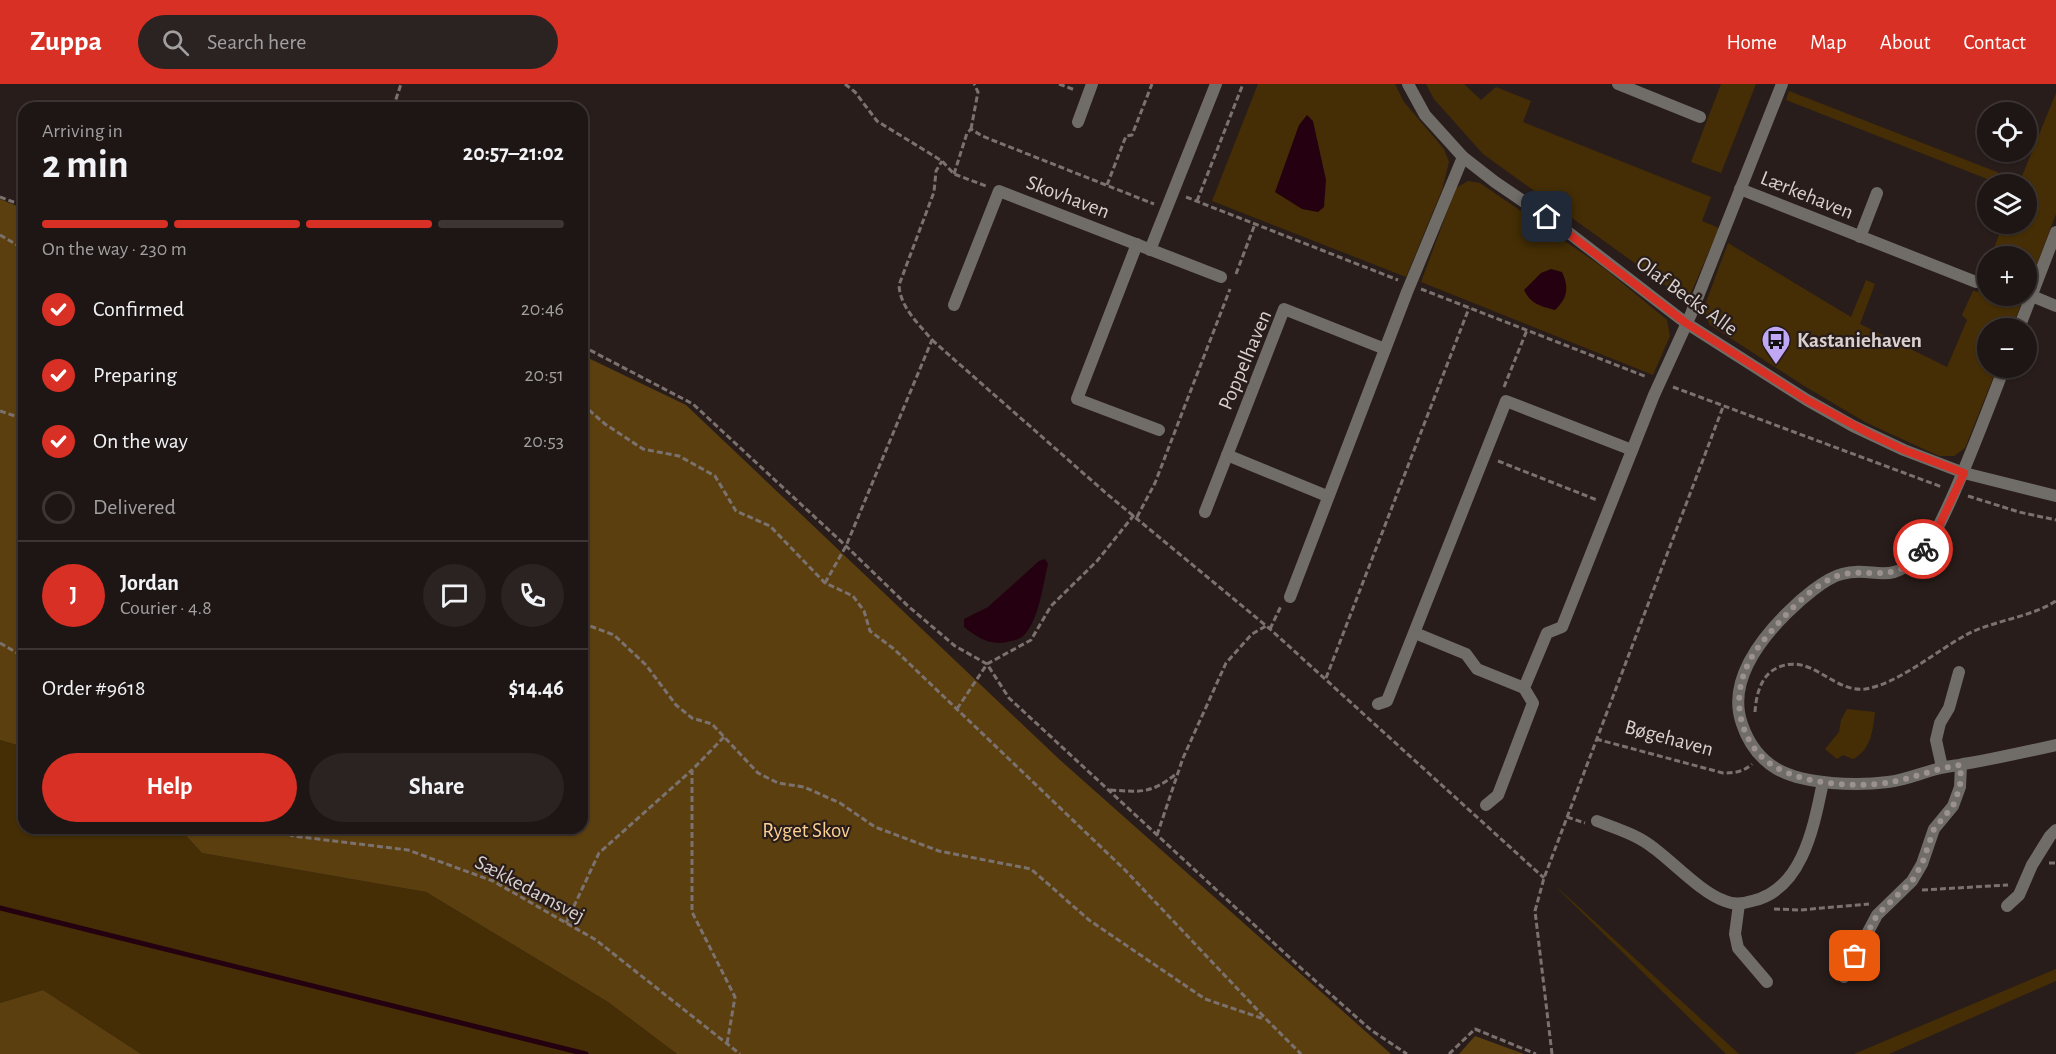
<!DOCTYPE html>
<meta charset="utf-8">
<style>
:root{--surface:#1e1614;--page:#2b2322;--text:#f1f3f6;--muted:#a19fa0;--line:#3c3534;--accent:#d93025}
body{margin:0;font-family:"Alegreya Sans",sans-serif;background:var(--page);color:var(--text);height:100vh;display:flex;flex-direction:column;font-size:22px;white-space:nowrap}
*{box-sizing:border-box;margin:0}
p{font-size:20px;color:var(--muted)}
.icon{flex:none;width:33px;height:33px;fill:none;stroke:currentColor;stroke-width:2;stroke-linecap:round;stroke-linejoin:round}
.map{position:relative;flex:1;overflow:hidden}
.sheet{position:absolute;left:18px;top:18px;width:570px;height:732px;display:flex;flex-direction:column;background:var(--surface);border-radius:18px;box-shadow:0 2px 4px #0004,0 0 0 2px var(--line)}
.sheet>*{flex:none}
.buttons{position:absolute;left:1977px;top:18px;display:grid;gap:12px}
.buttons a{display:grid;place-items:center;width:60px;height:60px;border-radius:50%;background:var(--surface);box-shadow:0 2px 4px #0004,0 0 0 2px var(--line);font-size:30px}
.pin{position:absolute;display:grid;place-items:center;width:51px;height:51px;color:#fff;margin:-26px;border-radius:12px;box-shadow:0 3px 9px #0006}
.courier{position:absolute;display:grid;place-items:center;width:60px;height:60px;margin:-30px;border:4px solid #d93025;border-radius:50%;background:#fff;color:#222;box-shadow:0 2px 8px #0007}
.head em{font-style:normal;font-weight:600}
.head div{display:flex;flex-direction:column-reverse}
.head{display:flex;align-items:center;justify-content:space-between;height:102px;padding:0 24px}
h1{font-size:39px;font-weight:600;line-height:45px}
.bar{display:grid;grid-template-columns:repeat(4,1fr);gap:9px 6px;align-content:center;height:72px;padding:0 24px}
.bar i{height:8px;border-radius:4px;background:var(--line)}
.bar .active{background:var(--accent)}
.bar p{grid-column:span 4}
.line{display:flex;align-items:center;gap:15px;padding:0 24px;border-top:2px solid var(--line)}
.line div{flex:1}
.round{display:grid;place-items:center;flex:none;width:63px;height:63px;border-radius:32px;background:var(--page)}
ol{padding:0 24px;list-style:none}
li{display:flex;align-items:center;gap:18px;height:66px}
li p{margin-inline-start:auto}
li .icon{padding:6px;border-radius:50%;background:var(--accent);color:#fff;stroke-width:4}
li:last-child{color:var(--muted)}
li i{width:33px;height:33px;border:3px solid var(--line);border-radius:50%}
.cta{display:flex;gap:12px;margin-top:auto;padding:12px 24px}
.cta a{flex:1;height:69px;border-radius:36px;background:var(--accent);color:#fff;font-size:24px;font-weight:600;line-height:69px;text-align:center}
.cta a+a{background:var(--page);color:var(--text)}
header{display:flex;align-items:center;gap:36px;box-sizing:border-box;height:84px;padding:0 30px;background:var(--accent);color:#fff}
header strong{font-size:28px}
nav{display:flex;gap:33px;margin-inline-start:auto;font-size:21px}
.search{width:420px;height:54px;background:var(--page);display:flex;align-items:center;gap:15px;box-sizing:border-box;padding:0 21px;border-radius:33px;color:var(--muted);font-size:22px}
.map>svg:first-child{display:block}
.green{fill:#452e05}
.forest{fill:#5c3f0f}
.water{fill:#250010}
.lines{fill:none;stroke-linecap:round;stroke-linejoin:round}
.stream{stroke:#250010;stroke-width:5}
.path{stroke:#7b726f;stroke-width:3;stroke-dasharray:6 3;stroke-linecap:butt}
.minor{stroke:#706c68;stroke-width:12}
.done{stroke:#9b9290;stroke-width:6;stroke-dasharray:0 10.8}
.route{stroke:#d93025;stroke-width:8}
.labels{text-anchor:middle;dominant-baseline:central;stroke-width:4.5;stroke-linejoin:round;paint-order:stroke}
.street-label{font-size:21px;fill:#d9d1cf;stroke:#281d1a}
.poi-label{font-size:21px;font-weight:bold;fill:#d9d1cf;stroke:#281d1a;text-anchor:start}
.park-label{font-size:21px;fill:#fcd093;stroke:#281d1a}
</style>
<header>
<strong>Zuppa</strong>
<div class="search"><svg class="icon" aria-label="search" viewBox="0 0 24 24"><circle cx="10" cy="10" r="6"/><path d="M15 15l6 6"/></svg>Search here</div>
<nav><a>Home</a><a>Map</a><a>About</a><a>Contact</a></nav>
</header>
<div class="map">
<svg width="2056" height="970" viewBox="0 0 2056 970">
<rect width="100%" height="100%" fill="#281d1a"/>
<!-- green -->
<g class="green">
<path d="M1258 0H1395L1404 18 1444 65 1449 78 1442 106 1406 193 1212 117Z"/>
<path d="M1426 0H1464L1481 16 1496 3 1531 17 1523 38 1711 113 1702 137 1719 144 1691 209 1682 213 1483 70 1434 15Z"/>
<path d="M1721 0H1756L1721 89 1691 78Z"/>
<path d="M1789 7 2020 97 2056 9V130L2027 206 2026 172H1991L2003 140H2026V100H2000L1786 16Z"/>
<path d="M1468 97 1480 99 1604 184 1667 236 1670 252 1653 291 1421 198 1456 104Z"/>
<path d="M1728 159 1851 233 1866 196 1875 200 1860 240 1947 283 1967 236 1962 231 1973 207 1978 208 1987 182 1988 212H2024L2012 244H1988V284H1997L1965 364 1954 372H1939L1865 338 1806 303 1710 241 1703 226Z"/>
<path d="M1847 625 1875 628C1873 646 1871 666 1853 675L1843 671 1837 675 1825 665 1839 648 1841 636Z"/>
<path d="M0 656 24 663V744H179L202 769 426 808 608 918 677 970H141L43 906 0 919Z"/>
<path d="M1553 800 1569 814 1739 970H1726Z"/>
<path d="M2056 885V897L1889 970H1854Z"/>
</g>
<!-- forest -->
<g class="forest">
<path d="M0 115 24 125V663L0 656Z"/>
<path d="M582 271 686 321 1060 676 1391 970H677L608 918 426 808 202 769 179 744H582Z"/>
<path d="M43 906 141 970H0V919Z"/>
<path d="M1475 952 1524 970H1459Z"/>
</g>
<!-- water -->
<g class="water">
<path d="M1307 31 1313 37 1326 96 1324 123 1318 128 1302 125 1275 108 1299 41Z"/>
<path d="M1551 185 1562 188C1569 203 1568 214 1555 226 1540 222 1531 220 1524 206L1541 189Z"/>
<path d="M1045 475 1048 480C1043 500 1039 536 1024 551 1021 555 1016 556 1011 557 992 563 978 554 964 543V535L988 523 1039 477Z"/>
</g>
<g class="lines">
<!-- stream -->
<path class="stream" d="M0 824 586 970"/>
<!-- path -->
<g class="path">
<path d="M845 0 855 8 877 37 942 77 954 90 986 102"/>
<path d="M1059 0 1075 6"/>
<path d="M393 24 401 0"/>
<path d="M971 45 978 8 974 0"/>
<path d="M954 90 967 49 971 45 982 52 1154 120"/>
<path d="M1107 101 1126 52 1132 51 1152 0"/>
<path d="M0 113 24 122"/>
<path d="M1186 113 1398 196"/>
<path d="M1197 117 1243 0"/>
<path d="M0 151 24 165"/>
<path d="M1236 190 1255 140"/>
<path d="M1421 205 1647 293"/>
<path d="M932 256 1107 410 1270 545 1544 794"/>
<path d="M582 262 693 320 846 462 908 522 955 562 987 580 1009 614 1303 886 1371 946 1407 970"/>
<path d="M1504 303 1527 246"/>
<path d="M1673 303 1942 403"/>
<path d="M582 320 605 340 643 365 679 372 715 392 736 427 770 442 825 499 853 512 864 527 870 547 894 565 1125 786 1266 935 1301 970"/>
<path d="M0 327 24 335"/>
<path d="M1498 377 1597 416"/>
<path d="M1968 412 2019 428 2056 436"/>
<path d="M1137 433 1155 399 1230 205"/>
<path d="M825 499 846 462 932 256C918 239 900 223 899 201L934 108 936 87 942 77"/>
<path d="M582 539 614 551 646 581 676 621 692 634 712 640 758 689 778 699 804 703 840 719 875 743 939 767 1031 785 1089 836 1205 915 1264 935"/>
<path d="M1270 545 1281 522"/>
<path d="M0 559 24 573"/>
<path d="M1326 594 1469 224"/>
<path d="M957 625 987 580 1031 556 1051 522 1097 477 1134 431"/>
<path d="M1755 628C1756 613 1760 593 1775 585 1810 566 1832 609 1865 605 1898 600 1936 567 1966 551 1994 536 2029 534 2056 517"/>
<path d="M724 653 692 686V828L735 913 727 960"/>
<path d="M1596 655 1723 689C1735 689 1743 688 1752 680"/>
<path d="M1110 706C1142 708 1150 710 1176 690"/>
<path d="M1567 733 1585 739"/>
<path d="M271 744 293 752 408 766 493 797 596 856 740 970"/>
<path d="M1157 751 1183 674 1226 579 1252 550 1266 542"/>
<path d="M2049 779H2056"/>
<path d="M1922 806 2008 801"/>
<path d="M1774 825 1800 826 1869 820"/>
<path d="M566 839 599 769 692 686"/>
<path d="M1449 970 1475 945 1536 970"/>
<path d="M1552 970 1535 827 1544 794 1723 323"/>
</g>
<!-- minor -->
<g class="minor">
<path d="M1408 0 1425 31 1463 73 1495 98 1564 145 1686 239 1807 316 1853 342 1904 366 1964 389 2056 412"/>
<path d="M1618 0 1700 33"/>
<path d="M1078 38 1092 0"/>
<path d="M1740 105 1976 198"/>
<path d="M1860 153 1877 109"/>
<path d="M1137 160 1077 315 1159 346"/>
<path d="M1150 166 1216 0"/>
<path d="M2032 212 2056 222"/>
<path d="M954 221 999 107 1221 193"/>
<path d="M2019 244 2056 148"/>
<path d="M2004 284C1988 326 1972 368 1954 409 1944 431 1934 455 1918 472 1889 503 1873 481 1842 490 1825 494 1800 516 1787 529 1760 556 1727 598 1742 640 1748 658 1760 675 1777 685 1805 701 1858 702 1888 698 1906 696 1923 688 1941 684 1948 682 1956 682 1963 680 1994 675 2025 668 2056 661"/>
<path d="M1227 371 1327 412"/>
<path d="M1205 428 1284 225 1385 265"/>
<path d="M1290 513 1407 208 1463 73"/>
<path d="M1415 549 1466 570 1477 585 1524 604"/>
<path d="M1378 620 1387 617 1506 317 1632 366"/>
<path d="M1942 683 1936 656 1940 639 1949 624 1959 588"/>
<path d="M1486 721 1498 711 1533 619 1524 604 1547 549 1562 543 1654 311 1691 230 1782 0"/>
<path d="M1597 737C1618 745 1638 751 1655 765 1675 780 1702 809 1725 817 1734 821 1742 820 1752 817 1803 806 1814 741 1823 698"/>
<path d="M1739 820 1735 850 1738 864 1767 898"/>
<path d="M2007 822 2019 811 2032 781 2050 752 2056 746"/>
<path d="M1844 893 1877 831 1912 797 1922 780 1934 745 1953 722 1960 703 1961 681"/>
</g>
</g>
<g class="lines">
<!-- done -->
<path class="done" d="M1855 872 1877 831 1912 797 1922 780 1934 745 1953 722 1960 703 1961 681C1937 684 1914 694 1891 698 1854 705 1788 700 1761 672 1733 643 1733 600 1755 568 1761 559 1768 551 1775 543 1789 527 1806 509 1825 498 1860 475 1895 508 1923 465"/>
<!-- route -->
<path class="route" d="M1547 133 1686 239 1807 316 1870 350 1904 366 1964 389 1939 442 1923 465"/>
</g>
<!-- icons -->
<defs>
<g id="bus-pin" transform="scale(1.5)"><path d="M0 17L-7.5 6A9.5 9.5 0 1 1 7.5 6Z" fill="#c0a8f4" stroke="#281d1a"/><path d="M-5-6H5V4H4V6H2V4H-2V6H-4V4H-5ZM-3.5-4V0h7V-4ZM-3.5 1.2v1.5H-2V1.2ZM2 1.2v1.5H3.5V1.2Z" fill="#111"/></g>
</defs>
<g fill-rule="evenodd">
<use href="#bus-pin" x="1776" y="256"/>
</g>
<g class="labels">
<!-- street labels -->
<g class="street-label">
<text transform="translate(1807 111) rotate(22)">Lærkehaven</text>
<text transform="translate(1068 113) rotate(21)">Skovhaven</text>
<text transform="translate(1687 212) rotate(36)">Olaf Becks Alle</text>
<text transform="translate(1245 276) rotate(-67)">Poppelhaven</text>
<text transform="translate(1669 654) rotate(15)">Bøgehaven</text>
<text transform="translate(530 805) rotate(28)">Sækkedamsvej</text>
</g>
<!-- poi labels -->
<g class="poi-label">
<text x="1797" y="256">Kastaniehaven</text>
</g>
<!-- park labels -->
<g class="park-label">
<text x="806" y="746">Ryget Skov</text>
</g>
</g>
</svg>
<div class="buttons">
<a><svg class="icon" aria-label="locate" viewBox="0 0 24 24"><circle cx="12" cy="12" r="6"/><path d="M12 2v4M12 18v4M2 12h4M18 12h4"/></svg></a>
<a><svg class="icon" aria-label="layers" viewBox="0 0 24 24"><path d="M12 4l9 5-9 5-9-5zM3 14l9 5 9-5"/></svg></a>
<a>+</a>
<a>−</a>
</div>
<div class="pin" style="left:1855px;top:872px;background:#ea580c"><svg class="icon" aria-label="bag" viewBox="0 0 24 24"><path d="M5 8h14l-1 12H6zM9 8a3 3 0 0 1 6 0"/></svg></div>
<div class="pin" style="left:1547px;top:133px;background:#1f2937"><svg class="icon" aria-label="home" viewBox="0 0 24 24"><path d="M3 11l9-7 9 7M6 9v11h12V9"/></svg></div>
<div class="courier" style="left:1923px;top:465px"><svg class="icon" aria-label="bike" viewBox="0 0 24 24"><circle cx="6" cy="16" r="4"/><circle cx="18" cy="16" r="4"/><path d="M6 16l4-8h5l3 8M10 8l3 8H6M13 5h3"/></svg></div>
<section class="sheet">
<div class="head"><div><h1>2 min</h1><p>Arriving in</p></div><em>20:57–21:02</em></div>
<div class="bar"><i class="active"></i><i class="active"></i><i class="active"></i><i></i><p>On the way · 230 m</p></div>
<ol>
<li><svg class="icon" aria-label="check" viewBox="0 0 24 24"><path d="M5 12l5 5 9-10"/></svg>Confirmed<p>20:46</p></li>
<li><svg class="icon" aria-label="check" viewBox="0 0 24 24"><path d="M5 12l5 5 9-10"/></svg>Preparing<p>20:51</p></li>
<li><svg class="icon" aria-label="check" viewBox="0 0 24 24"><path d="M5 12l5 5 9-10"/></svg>On the way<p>20:53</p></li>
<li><i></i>Delivered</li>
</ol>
<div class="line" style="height:108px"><b class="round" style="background:var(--accent);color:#fff">J</b><div><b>Jordan</b><p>Courier · 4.8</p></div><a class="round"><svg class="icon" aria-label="chat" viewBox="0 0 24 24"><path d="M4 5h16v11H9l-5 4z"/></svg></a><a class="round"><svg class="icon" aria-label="phone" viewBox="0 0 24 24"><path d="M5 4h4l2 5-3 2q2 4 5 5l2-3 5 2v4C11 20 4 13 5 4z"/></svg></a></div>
<div class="line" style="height:78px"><div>Order #9618</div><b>$14.46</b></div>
<div class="cta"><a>Help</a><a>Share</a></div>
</section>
</div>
